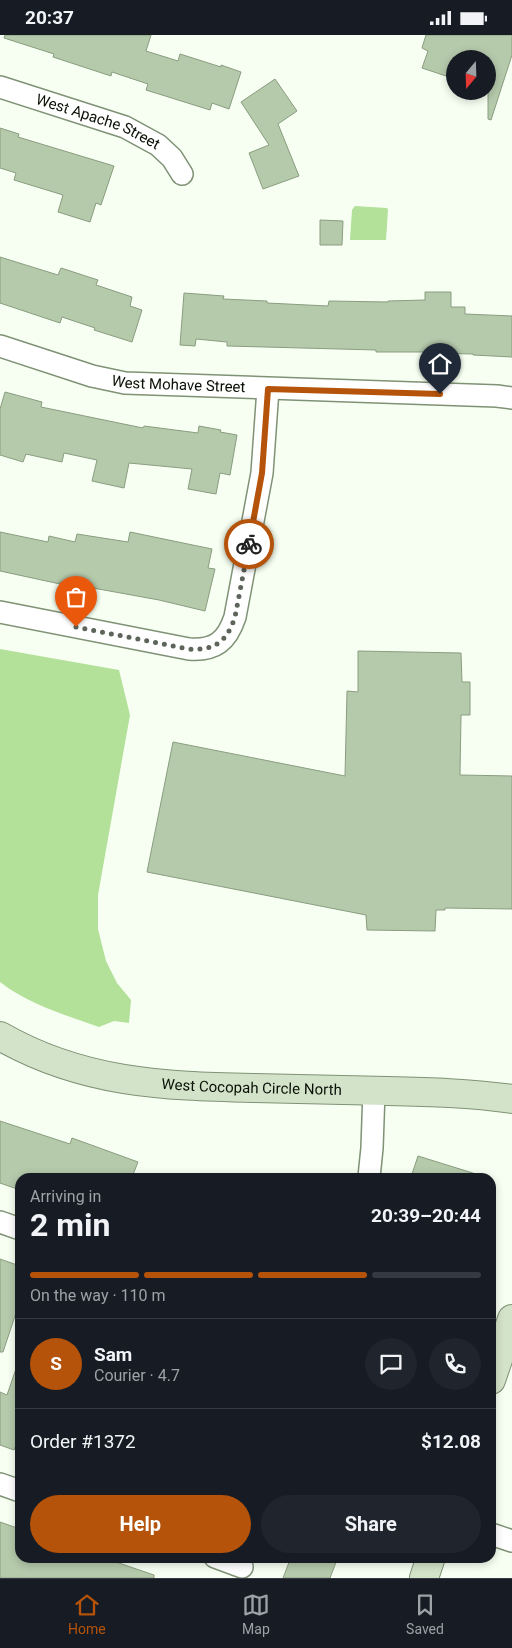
<!DOCTYPE html>
<meta charset="utf-8">
<style>
:root{--surface:#171b24;--page:#20242c;--text:#f1f3f6;--muted:#9ea1a6;--line:#363941;--accent:#b45309}
body{margin:0;font-family:Roboto,sans-serif;background:var(--page);color:var(--text);height:100vh;display:flex;flex-direction:column;font-size:19px;white-space:nowrap}
*{box-sizing:border-box;margin:0}
p{font-size:16px;color:var(--muted)}
.icon{flex:none;width:28px;height:28px;fill:none;stroke:currentColor;stroke-width:2;stroke-linecap:round;stroke-linejoin:round}
.map{position:relative;flex:1;overflow:hidden}
.sheet{position:absolute;left:15px;top:1138px;width:481px;height:390px;display:flex;flex-direction:column;background:var(--surface);border-radius:15px;box-shadow:0 2px 8px #0003}
.sheet>*{flex:none}
.needle{width:32px;rotate:199deg}
.controls{position:absolute;left:446px;top:15px;display:grid;gap:10px}
.controls a{display:grid;place-items:center;width:50px;height:50px;border-radius:50%;background:var(--surface);box-shadow:0 2px 8px #0003;font-size:25px}
.pin{position:absolute;display:grid;place-items:center;width:42px;height:42px;color:#fff;margin:-51px -21px;border-radius:50% 50% 50% 0;rotate:-45deg;box-shadow:0 0 5px #0007}
.pin .icon{rotate:45deg}
.courier{position:absolute;display:grid;place-items:center;width:50px;height:50px;margin:-25px;border:4px solid #b45309;border-radius:50%;background:#fff;color:#222;box-shadow:0 1px 6px #0007}
.overview em{font-style:normal;font-weight:700}
.overview div{display:flex;flex-direction:column-reverse}
.overview{display:flex;align-items:center;justify-content:space-between;height:85px;padding:0 15px}
h1{font-size:32px;font-weight:700;line-height:38px}
.bar{display:grid;grid-template-columns:repeat(4,1fr);gap:8px 5px;align-content:center;height:60px;padding:0 15px}
.bar i{height:6px;border-radius:4px;background:var(--line)}
.bar .current{background:var(--accent)}
.bar p{grid-column:span 4}
.line{display:flex;align-items:center;gap:12px;padding:0 15px;border-top:1px solid var(--line)}
.line div{flex:1}
.round{display:grid;place-items:center;flex:none;width:52px;height:52px;border-radius:26px;background:var(--page)}
.action{display:flex;gap:10px;margin-top:auto;padding:10px 15px}
.action a{flex:1;height:58px;border-radius:30px;background:var(--accent);color:#fff;font-size:20px;font-weight:700;line-height:58px;text-align:center}
.action a+a{background:var(--page);color:var(--text)}
.status{display:flex;justify-content:space-between;align-items:center;height:35px;padding:0 25px;background:var(--surface);direction:ltr}
.status svg{height:14px;fill:currentColor}
.tab-bar{display:flex;justify-content:space-around;align-items:center;height:70px;border-top:1px solid var(--line);background:var(--surface);font-size:14px;color:var(--muted)}
.tab-bar a{display:grid;justify-items:center;gap:2px}
.tab-bar .current{color:var(--accent)}
.map>svg:first-child{display:block}
.green{fill:#b4e19a}
.building{fill:#b5c9ab;stroke:#8a9d80}
.lines{fill:none;stroke-linecap:round;stroke-linejoin:round}
.street-casing{stroke:#7f9275;stroke-width:24}
.secondary-casing{stroke:#7f9275;stroke-width:30}
.street{stroke:#fff;stroke-width:21}
.secondary{stroke:#d3e3c9;stroke-width:28}
.done{stroke:#5d6459;stroke-width:5;stroke-dasharray:0 9}
.route{stroke:#b45309;stroke-width:6}
.labels{text-anchor:middle;dominant-baseline:central;stroke-width:4;stroke-linejoin:round;paint-order:stroke}
.street-label{font-size:15px;fill:#0a1006;stroke:#fff}
</style>
<div class="status"><b>20:37</b><svg viewBox="0 0 49 12"><path d="M0 12V9h3v3zM5 12V6h3v6zM10 12V3h3v9zM15 12V0h3v12zM26 1h20v11H26zM47 4h2v5h-2z"/></svg></div>
<div class="map">
<svg width="512" height="1543" viewBox="0 0 512 1543">
<rect width="100%" height="100%" fill="#f7fff2"/>
<!-- green -->
<g class="green">
<path d="M355 171 387 173 388 175 386 205H350L352 175Z"/>
<path d="M0 614 119 635 130 680 98 860V894L106 926 117 948 131 965 129 988 114 986 99 992C65 980 28 969 0 947Z"/>
</g>
<!-- building -->
<g class="building">
<path d="M5 0H151L146 16 178 26 180 19 221 32V30L241 37 229 74 212 68 210 75 146 55 148 49 112 37 111 41 53 22 54 19 4 3Z"/>
<path d="M426 0H512V20L491 85 488 84V24H455V44L422 33 428 16 422 13Z"/>
<path d="M275 44 297 76 278 89 299 141 263 154 249 118 269 110 241 67Z"/>
<path d="M0 93 19 99 18 102 114 131 101 170 96 168 90 187 58 177 63 160 14 145 16 138 0 133Z"/>
<path d="M320 185 343 186 342 210H320Z"/>
<path d="M0 222 58 240 61 233 98 245 96 250 132 262 130 271 142 275 132 307 94 295 95 293 62 282 60 288 0 268Z"/>
<path d="M425 257H451V272H465V279L512 281V322L473 320V319L424 318V317H376V315L227 311V307L196 304 195 311 180 310 184 258 224 261 223 264 267 266V268L328 271 329 266 388 267V266L425 265Z"/>
<path d="M5 357 42 367 41 372 143 393 144 391 198 398 199 391 221 395 220 397 237 400 230 440 220 438 216 459 188 454 192 434 129 428 124 453 92 446 97 425 64 418 62 427 26 419 23 427 0 420V374Z"/>
<path d="M0 497 48 507 49 501 75 507 77 499 128 507 130 497 212 514 208 533 215 534 205 576 159 565 60 547V549L0 536Z"/>
<path d="M358 616 461 618 462 647H470V680H461L460 740 512 741V874L445 873V875H436L435 896 367 895 366 880 147 837 173 707 345 741 347 656 358 657Z"/>
<path d="M0 1086 70 1109 72 1103 138 1127 132 1142H20V1155L0 1148Z"/>
<path d="M418 1121 476 1139 475 1142H411Z"/>
<path d="M0 1224 20 1231V1266L3 1317H0Z"/>
<path d="M18 1328H20V1400L14 1415 0 1410V1357L7 1360Z"/>
<path d="M0 1487 20 1494V1522H107L117 1526 116 1527 154 1540V1543H0Z"/>
<path d="M291 1522H338L330 1543H283Z"/>
</g>
<g class="lines">
<!-- street casing -->
<g class="street-casing">
<g id="street">
<path id="s1" d="M0 52 125 92 158 110 172 123 182 139"/>
<path id="s2" d="M0 311 92 341 125 348 497 361 512 363"/>
<path d="M0 577 189 614C215 616 227 606 235 582L262 438 268 354"/>
<path d="M369 1142 372 1113 374 1056"/>
<path d="M0 1187 20 1194"/>
<path d="M0 1449 20 1456"/>
<path d="M491 1499 512 1506"/>
<path d="M215 1522 242 1532"/>
</g>
</g>
<!-- secondary casing -->
<g class="secondary-casing">
<g id="secondary">
<path id="s3" d="M0 1001C82 1048 162 1051 254 1053 298 1054 343 1055 387 1056 429 1057 470 1058 512 1064"/>
<path d="M491 1345 512 1284"/>
<path d="M424 1543 431 1522"/>
</g>
</g>
<!-- street -->
<use href="#street" class="street"/>
<!-- secondary -->
<use href="#secondary" class="secondary"/>
</g>
<g class="lines">
<!-- done -->
<path class="done" d="M76 592 189 614C215 616 227 606 235 582L249 509"/>
<!-- route -->
<path class="route" d="M249 509 262 438 268 354 440 359"/>
</g>
<g class="labels">
<!-- street labels -->
<g class="street-label">
<text stroke="none"><textPath href="#s1" startOffset="104">West Apache Street</textPath></text>
<text stroke="none"><textPath href="#s2" startOffset="184">West Mohave Street</textPath></text>
<text stroke="none"><textPath href="#s3" startOffset="260">West Cocopah Circle North</textPath></text>
</g>
</g>
</svg>
<div class="controls">
<a><svg class="needle" viewBox="-14 -14 28 28"><path d="M0-13l5 13h-10z" fill="#e53935"/><path d="M0 13l5-13h-10z" fill="#9ea1a6"/></svg></a>
</div>
<div class="pin" style="left:76px;top:592px;background:#ea580c"><svg class="icon" aria-label="bag" viewBox="0 0 24 24"><path d="M5 8h14l-1 12H6zM9 8a3 3 0 0 1 6 0"/></svg></div>
<div class="pin" style="left:440px;top:359px;background:#1f2937"><svg class="icon" aria-label="home" viewBox="0 0 24 24"><path d="M3 11l9-7 9 7M6 9v11h12V9"/></svg></div>
<div class="courier" style="left:249px;top:509px"><svg class="icon" aria-label="bike" viewBox="0 0 24 24"><circle cx="6" cy="16" r="4"/><circle cx="18" cy="16" r="4"/><path d="M6 16l4-8h5l3 8M10 8l3 8H6M13 5h3"/></svg></div>
<section class="sheet">
<div class="overview"><div><h1>2 min</h1><p>Arriving in</p></div><em>20:39–20:44</em></div>
<div class="bar"><i class="current"></i><i class="current"></i><i class="current"></i><i></i><p>On the way · 110 m</p></div>
<div class="line" style="height:90px"><b class="round" style="background:var(--accent);color:#fff">S</b><div><b>Sam</b><p>Courier · 4.7</p></div><a class="round"><svg class="icon" aria-label="chat" viewBox="0 0 24 24"><path d="M4 5h16v11H9l-5 4z"/></svg></a><a class="round"><svg class="icon" aria-label="phone" viewBox="0 0 24 24"><path d="M5 4h4l2 5-3 2q2 4 5 5l2-3 5 2v4C11 20 4 13 5 4z"/></svg></a></div>
<div class="line" style="height:65px"><div>Order #1372</div><b>$12.08</b></div>
<div class="action"><a>Help</a><a>Share</a></div>
</section>
</div>
<nav class="tab-bar">
<a class="current"><svg class="icon" aria-label="home" viewBox="0 0 24 24"><path d="M3 11l9-7 9 7M6 9v11h12V9"/></svg>Home</a>
<a><svg class="icon" aria-label="map" viewBox="0 0 24 24"><path d="M3 6l6-2 6 2 6-2v14l-6 2-6-2-6 2zM9 4v14M15 6v14"/></svg>Map</a>
<a><svg class="icon" aria-label="saved" viewBox="0 0 24 24"><path d="M7 4h10v16l-5-4-5 4z"/></svg>Saved</a>
</nav>
